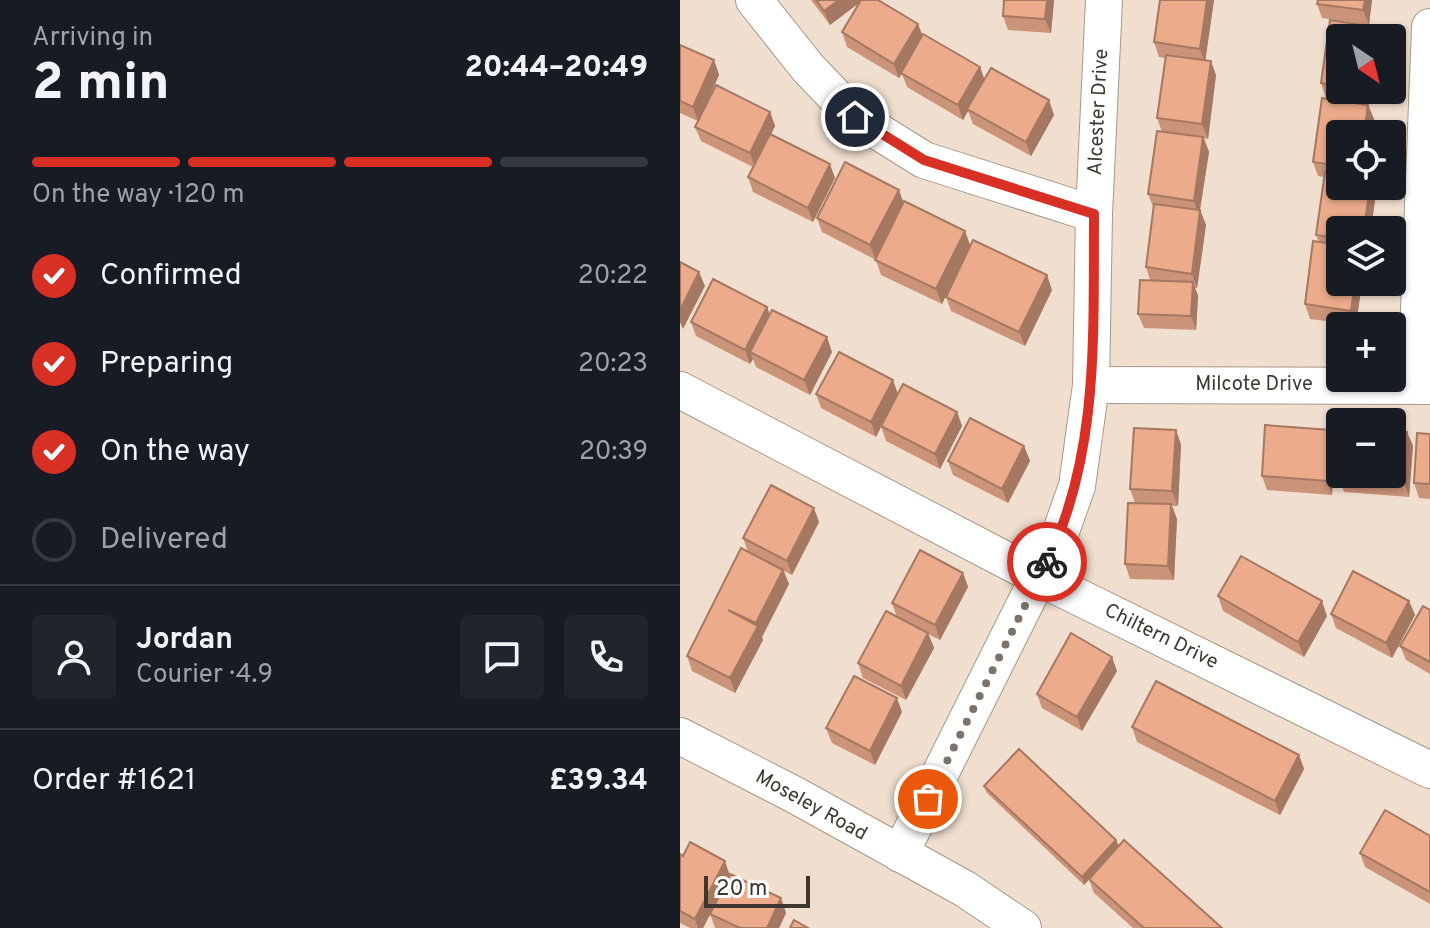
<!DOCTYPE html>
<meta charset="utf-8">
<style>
:root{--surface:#171b24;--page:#20242c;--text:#f1f3f6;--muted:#9ea1a6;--line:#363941;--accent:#d93025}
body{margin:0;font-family:Overpass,sans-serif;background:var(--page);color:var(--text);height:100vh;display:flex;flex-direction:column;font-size:30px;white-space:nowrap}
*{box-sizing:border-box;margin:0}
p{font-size:26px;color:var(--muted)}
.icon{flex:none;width:44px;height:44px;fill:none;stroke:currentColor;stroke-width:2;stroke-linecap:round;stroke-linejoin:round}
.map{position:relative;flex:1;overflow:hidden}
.details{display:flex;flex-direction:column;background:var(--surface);width:680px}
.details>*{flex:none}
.needle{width:52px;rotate:145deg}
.tools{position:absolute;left:646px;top:24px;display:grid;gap:16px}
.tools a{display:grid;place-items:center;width:80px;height:80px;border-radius:8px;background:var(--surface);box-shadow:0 2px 6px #0004;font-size:40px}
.scale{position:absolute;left:24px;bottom:20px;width:106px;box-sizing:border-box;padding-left:8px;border:4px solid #3d3730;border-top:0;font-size:22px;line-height:28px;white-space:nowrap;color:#3d3730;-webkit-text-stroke:6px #fff;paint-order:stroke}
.pin{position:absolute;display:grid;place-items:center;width:68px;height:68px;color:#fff;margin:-34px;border:4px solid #fff;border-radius:50%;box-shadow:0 2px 8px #0007}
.courier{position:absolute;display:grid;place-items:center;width:80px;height:80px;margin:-40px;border:6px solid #d93025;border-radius:50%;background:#fff;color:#222;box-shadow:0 2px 10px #0007}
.summary em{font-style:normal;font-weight:800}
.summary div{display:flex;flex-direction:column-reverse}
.summary{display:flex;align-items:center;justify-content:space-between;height:136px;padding:0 32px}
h1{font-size:52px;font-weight:800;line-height:60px}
.bar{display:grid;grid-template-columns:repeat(4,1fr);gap:12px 8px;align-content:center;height:96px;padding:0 32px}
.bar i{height:10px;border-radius:6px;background:var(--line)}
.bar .selected{background:var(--accent)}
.bar p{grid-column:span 4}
.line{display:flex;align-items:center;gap:20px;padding:0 32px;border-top:2px solid var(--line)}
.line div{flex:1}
.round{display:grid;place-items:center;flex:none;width:84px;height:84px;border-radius:8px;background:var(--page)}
ol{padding:0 32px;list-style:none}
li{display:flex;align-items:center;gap:24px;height:88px}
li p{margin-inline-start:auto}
li .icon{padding:8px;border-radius:50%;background:var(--accent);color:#fff;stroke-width:4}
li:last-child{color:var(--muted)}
li i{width:44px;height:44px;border:4px solid var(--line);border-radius:50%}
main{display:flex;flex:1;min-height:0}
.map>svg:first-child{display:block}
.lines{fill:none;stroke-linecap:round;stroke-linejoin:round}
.minor-casing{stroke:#a89889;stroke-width:38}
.minor{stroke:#fff;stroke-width:36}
.wall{fill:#cb9378}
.shaded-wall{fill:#a57861}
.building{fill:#ecab8b;stroke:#a57861;stroke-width:2}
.done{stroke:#7c7268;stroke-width:8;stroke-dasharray:0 14.4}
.route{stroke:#d93025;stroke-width:10}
.labels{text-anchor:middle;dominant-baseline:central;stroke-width:7;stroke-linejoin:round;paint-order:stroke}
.street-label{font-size:20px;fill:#3d3730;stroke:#fff}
</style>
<main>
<section class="details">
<div class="summary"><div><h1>2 min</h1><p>Arriving in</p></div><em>20:44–20:49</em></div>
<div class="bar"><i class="selected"></i><i class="selected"></i><i class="selected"></i><i></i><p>On the way · 120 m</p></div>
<ol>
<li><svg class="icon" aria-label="check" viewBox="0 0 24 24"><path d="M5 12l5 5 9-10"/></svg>Confirmed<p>20:22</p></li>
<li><svg class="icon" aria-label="check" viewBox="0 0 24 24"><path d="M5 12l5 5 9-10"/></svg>Preparing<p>20:23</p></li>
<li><svg class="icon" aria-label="check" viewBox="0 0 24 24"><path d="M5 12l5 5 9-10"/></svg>On the way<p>20:39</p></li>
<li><i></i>Delivered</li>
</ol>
<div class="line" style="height:144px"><a class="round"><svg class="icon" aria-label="person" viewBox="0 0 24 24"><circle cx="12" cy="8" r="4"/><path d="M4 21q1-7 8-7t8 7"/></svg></a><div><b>Jordan</b><p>Courier · 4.9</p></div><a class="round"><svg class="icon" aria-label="chat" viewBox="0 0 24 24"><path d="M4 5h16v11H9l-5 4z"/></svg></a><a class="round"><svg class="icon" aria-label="phone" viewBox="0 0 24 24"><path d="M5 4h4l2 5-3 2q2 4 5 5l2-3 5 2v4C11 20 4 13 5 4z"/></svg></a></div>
<div class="line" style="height:104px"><div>Order #1621</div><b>£39.34</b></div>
</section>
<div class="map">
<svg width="750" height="928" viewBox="0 0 750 928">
<rect width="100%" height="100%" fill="#f0dfcf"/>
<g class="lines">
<!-- minor casing -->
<g class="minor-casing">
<g id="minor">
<path d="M74 0 128 68 175 117 244 160 414 214"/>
<path d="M411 385 750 386"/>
<path d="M736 385 750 27"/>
<path d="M0 390 360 578 750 770"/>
<path d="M0 736 115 795 285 889 343 928"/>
<path d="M220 854 380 534 397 486 411 385 414 214 424 0"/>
</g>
</g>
<!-- minor -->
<use href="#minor" class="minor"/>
</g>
<!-- wall -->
<g class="wall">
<path d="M131 0H198L238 24 243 36 300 67 304 79 374 115 351 156 293 124 288 111 283 120 227 87 222 74 219 78 167 47 162 32 180 2 150 25Z"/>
<path d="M324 0H374L371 33 328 30 323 16Z"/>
<path d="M480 0H534L525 60 536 75 528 139 524 138 529 152 520 210 526 225 517 288H515L518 296 516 330 464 328 458 314 470 280 466 267 474 209 468 194 482 132 477 118 485 58 479 57 474 42Z"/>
<path d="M692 0 689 25 642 18 637 4Z"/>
<path d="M650 20 696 27 700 38H660V90H694L692 104 646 98 641 83Z"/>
<path d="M0 45 34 60 39 75 20 118 90 112 95 126 91 134 155 178 133 222 73 192 68 177 73 167 21 141 15 127 18 121 0 113Z"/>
<path d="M642 98 688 105 694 119 691 134H660V186H694L696 192 691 230H660V282H682L676 325 630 319 625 304 633 241 639 242 636 235 644 177 638 176 633 162Z"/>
<path d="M223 202 285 231 290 245 262 304 201 275 196 260 142 232 137 218Z"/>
<path d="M372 290 345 346 271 311 266 297Z"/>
<path d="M87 307 90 315 152 352 130 395 76 367 73 359 70 364 16 336 11 322Z"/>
<path d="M136 394H218L277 412 282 426 260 469 206 441 201 426 196 437 141 408Z"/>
<path d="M496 430 501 445 498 506H492L497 519 494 580 450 579 445 564 455 503 450 489Z"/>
<path d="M727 432 733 446 729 497 664 492 659 478Z"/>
<path d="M750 434V499L739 498 734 483Z"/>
<path d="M655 444 652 495 587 490 582 476Z"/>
<path d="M344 446 350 461 328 503 273 475 268 461Z"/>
<path d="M139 522 112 575 104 571 109 584 82 637 83 640 55 693 12 671 7 656 68 552 63 538Z"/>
<path d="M283 573 288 587 260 640 248 634 254 648 226 700 183 678 178 663 217 617 212 603Z"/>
<path d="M538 596 647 616 624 657 543 611Z"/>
<path d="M729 601 735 615 712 658 656 628 651 614Z"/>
<path d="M750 610V674L726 660 720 646Z"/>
<path d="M437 671 402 731 362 708 357 694Z"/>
<path d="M222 712 195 765 152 743 146 728Z"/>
<path d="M452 727 619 755 624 769 600 815 457 742Z"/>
<path d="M304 786 436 840 439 846 542 928H453L414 893 409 879 404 885 307 793Z"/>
<path d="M750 836V904L685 867 680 853Z"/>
<path d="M0 854 50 874 101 898 106 913 99 928H35L30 914 23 928H10L0 923Z"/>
</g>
<!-- shaded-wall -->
<g class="shaded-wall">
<path d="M159 0H183L150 25 144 11Z"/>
<path d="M367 0H374L371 33 365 19Z"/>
<path d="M527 0H534L525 63 520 49Z"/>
<path d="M685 0H692L689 25 683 10Z"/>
<path d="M238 24 243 38 219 78 214 64Z"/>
<path d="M696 27 700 38H694Z"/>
<path d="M34 60 39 75 18 121 13 107Z"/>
<path d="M531 61 536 75 528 139 522 124Z"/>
<path d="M300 67 305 81 283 120 278 105Z"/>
<path d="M687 90H694L692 104Z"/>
<path d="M369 100 374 115 351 156 346 142Z"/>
<path d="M688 105 694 119 691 134H684Z"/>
<path d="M90 112 95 126 75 168 70 153Z"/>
<path d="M523 137 529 152 519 215 514 201Z"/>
<path d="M150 164 155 178 133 222 128 208Z"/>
<path d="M690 186H694L696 192 691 230H684Z"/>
<path d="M219 190 224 204 196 260 190 245Z"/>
<path d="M520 210 526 225 517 288 512 274Z"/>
<path d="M285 231 290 245 262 304 256 289Z"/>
<path d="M19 272 25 286 3 329 0 322V310Z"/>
<path d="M367 275 372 290 345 346 339 332Z"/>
<path d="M513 282 518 296 516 330 511 316Z"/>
<path d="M675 282H682L676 325 671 311Z"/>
<path d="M87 307 92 321 70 352 73 359 70 364 65 350Z"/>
<path d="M147 337 152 352 130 395 124 380Z"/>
<path d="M213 380 218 394 196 437 191 422Z"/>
<path d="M277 412 282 426 260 469 255 454Z"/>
<path d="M496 430 501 445 498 506 492 491Z"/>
<path d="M650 430 655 444 652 495 647 481Z"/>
<path d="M727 432 733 446 729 497 724 482Z"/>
<path d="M344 446 350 461 328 503 322 489Z"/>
<path d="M491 504 497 519 494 580 488 566Z"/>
<path d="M134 508 139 522 112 575 107 561Z"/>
<path d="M103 570 109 584 82 637 83 640 55 693 50 678 77 627 76 623Z"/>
<path d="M283 573 288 587 260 640 255 625Z"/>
<path d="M642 601 647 616 624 657 618 642Z"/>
<path d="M729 601 735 615 712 658 706 643Z"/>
<path d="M248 633 254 648 226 700 221 686Z"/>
<path d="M432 657 437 671 402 731 397 717Z"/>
<path d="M217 698 222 712 195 765 190 751Z"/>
<path d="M619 755 624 769 600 815 595 801Z"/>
<path d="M436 840 439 847 404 885 402 877Z"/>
<path d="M45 861 50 876 23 928H18L15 919Z"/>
<path d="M101 898 106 913 99 928H87Z"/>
</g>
<!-- building -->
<g class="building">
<path d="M136 0H159L144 11Z"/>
<path d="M181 0H198L238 24 214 64 162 32Z"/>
<path d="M324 0H367L365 19 323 16Z"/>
<path d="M480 0H527L520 49 474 42Z"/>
<path d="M638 0H685L683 10 637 4Z"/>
<path d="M650 20 696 27 694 38H660V86L641 83Z"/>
<path d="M243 34 300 67 278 105 221 73Z"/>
<path d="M0 45 34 60 13 107 0 101Z"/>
<path d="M486 55 531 61 522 124 477 118Z"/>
<path d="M311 68 369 100 346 142 287 109Z"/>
<path d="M36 85 90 112 70 153 15 127Z"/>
<path d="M642 98 688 105 684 134H660V166L633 162Z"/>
<path d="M477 131 523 137 514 201 468 194Z"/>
<path d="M90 134 150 164 128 208 68 177Z"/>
<path d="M165 162 219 190 190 245 137 218Z"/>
<path d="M645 172 660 174V186H690L684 230H660V238L636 235Z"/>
<path d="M224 201 285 231 256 289 195 260Z"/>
<path d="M474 204 520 210 512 274 466 267Z"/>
<path d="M293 240 367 275 339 332 266 297Z"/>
<path d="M633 241 660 245V282H675L671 311 625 304Z"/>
<path d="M0 262 19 272 0 310Z"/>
<path d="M33 279 87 307 65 350 11 322Z"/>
<path d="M460 280 513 282 511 316 458 314Z"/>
<path d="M92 310 147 337 124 380 70 352Z"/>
<path d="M159 352 213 380 191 422 136 394Z"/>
<path d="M223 384 277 412 255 454 201 426Z"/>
<path d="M290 418 344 446 322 489 268 461Z"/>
<path d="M585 425 650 430 647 481 582 476Z"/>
<path d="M454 428 496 430 492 491 450 489Z"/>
<path d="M712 431 727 432 724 482 659 478 660 461V474H712Z"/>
<path d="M737 433 750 434V484L734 483Z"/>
<path d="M91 485 134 508 107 561 63 538Z"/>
<path d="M448 503 491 504 488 566 445 564Z"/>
<path d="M61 548 103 570 76 623 48 610 78 626 50 678 7 656Z"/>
<path d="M240 550 283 573 255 625 212 603Z"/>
<path d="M561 556 642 601 618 642 538 596Z"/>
<path d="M673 571 729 601 706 643 651 614Z"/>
<path d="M743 606 750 610V662L720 646Z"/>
<path d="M206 611 248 633 221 686 178 663Z"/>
<path d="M391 633 432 657 397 717 357 694Z"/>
<path d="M174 676 217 698 190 751 146 728Z"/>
<path d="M476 681 619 755 595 801 452 727Z"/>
<path d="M339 749 436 840 402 877 304 786Z"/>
<path d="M705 810 750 836V892L680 853Z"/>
<path d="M444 840 542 928H464L409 879Z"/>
<path d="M10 842 45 861 15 919 0 911V854L3 856Z"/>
<path d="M50 874 101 898 87 928H60L30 914Z"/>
<path d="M114 920 128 928H110Z"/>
</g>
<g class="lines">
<!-- done -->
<path class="done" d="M248 799 367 562"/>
<!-- route -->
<path class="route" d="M175 117 244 160 414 214C413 332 420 453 367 562"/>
</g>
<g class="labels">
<!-- street labels -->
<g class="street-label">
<text transform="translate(419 112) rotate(-87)">Alcester Drive</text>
<text x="574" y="385">Milcote Drive</text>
<text transform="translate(481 637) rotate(26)">Chiltern Drive</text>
<text transform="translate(131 806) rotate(29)">Moseley Road</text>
</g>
</g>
</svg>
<div class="tools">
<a><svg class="needle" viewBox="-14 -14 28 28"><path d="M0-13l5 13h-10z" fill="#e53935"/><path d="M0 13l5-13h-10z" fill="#9ea1a6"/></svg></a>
<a><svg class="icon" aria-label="locate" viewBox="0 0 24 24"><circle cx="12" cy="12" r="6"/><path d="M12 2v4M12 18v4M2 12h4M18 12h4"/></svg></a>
<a><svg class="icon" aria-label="layers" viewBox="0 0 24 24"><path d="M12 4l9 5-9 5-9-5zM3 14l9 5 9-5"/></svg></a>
<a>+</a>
<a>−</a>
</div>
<div class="scale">20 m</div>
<div class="pin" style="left:248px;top:799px;background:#ea580c"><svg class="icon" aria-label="bag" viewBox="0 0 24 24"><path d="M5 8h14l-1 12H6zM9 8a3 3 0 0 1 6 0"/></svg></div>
<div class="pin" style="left:175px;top:117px;background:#1f2937"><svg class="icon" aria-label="home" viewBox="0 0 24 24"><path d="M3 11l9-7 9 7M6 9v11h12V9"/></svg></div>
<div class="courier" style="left:367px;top:562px"><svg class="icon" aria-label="bike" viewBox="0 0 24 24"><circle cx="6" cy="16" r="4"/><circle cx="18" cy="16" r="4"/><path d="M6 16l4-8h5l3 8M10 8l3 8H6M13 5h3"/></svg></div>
</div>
</main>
